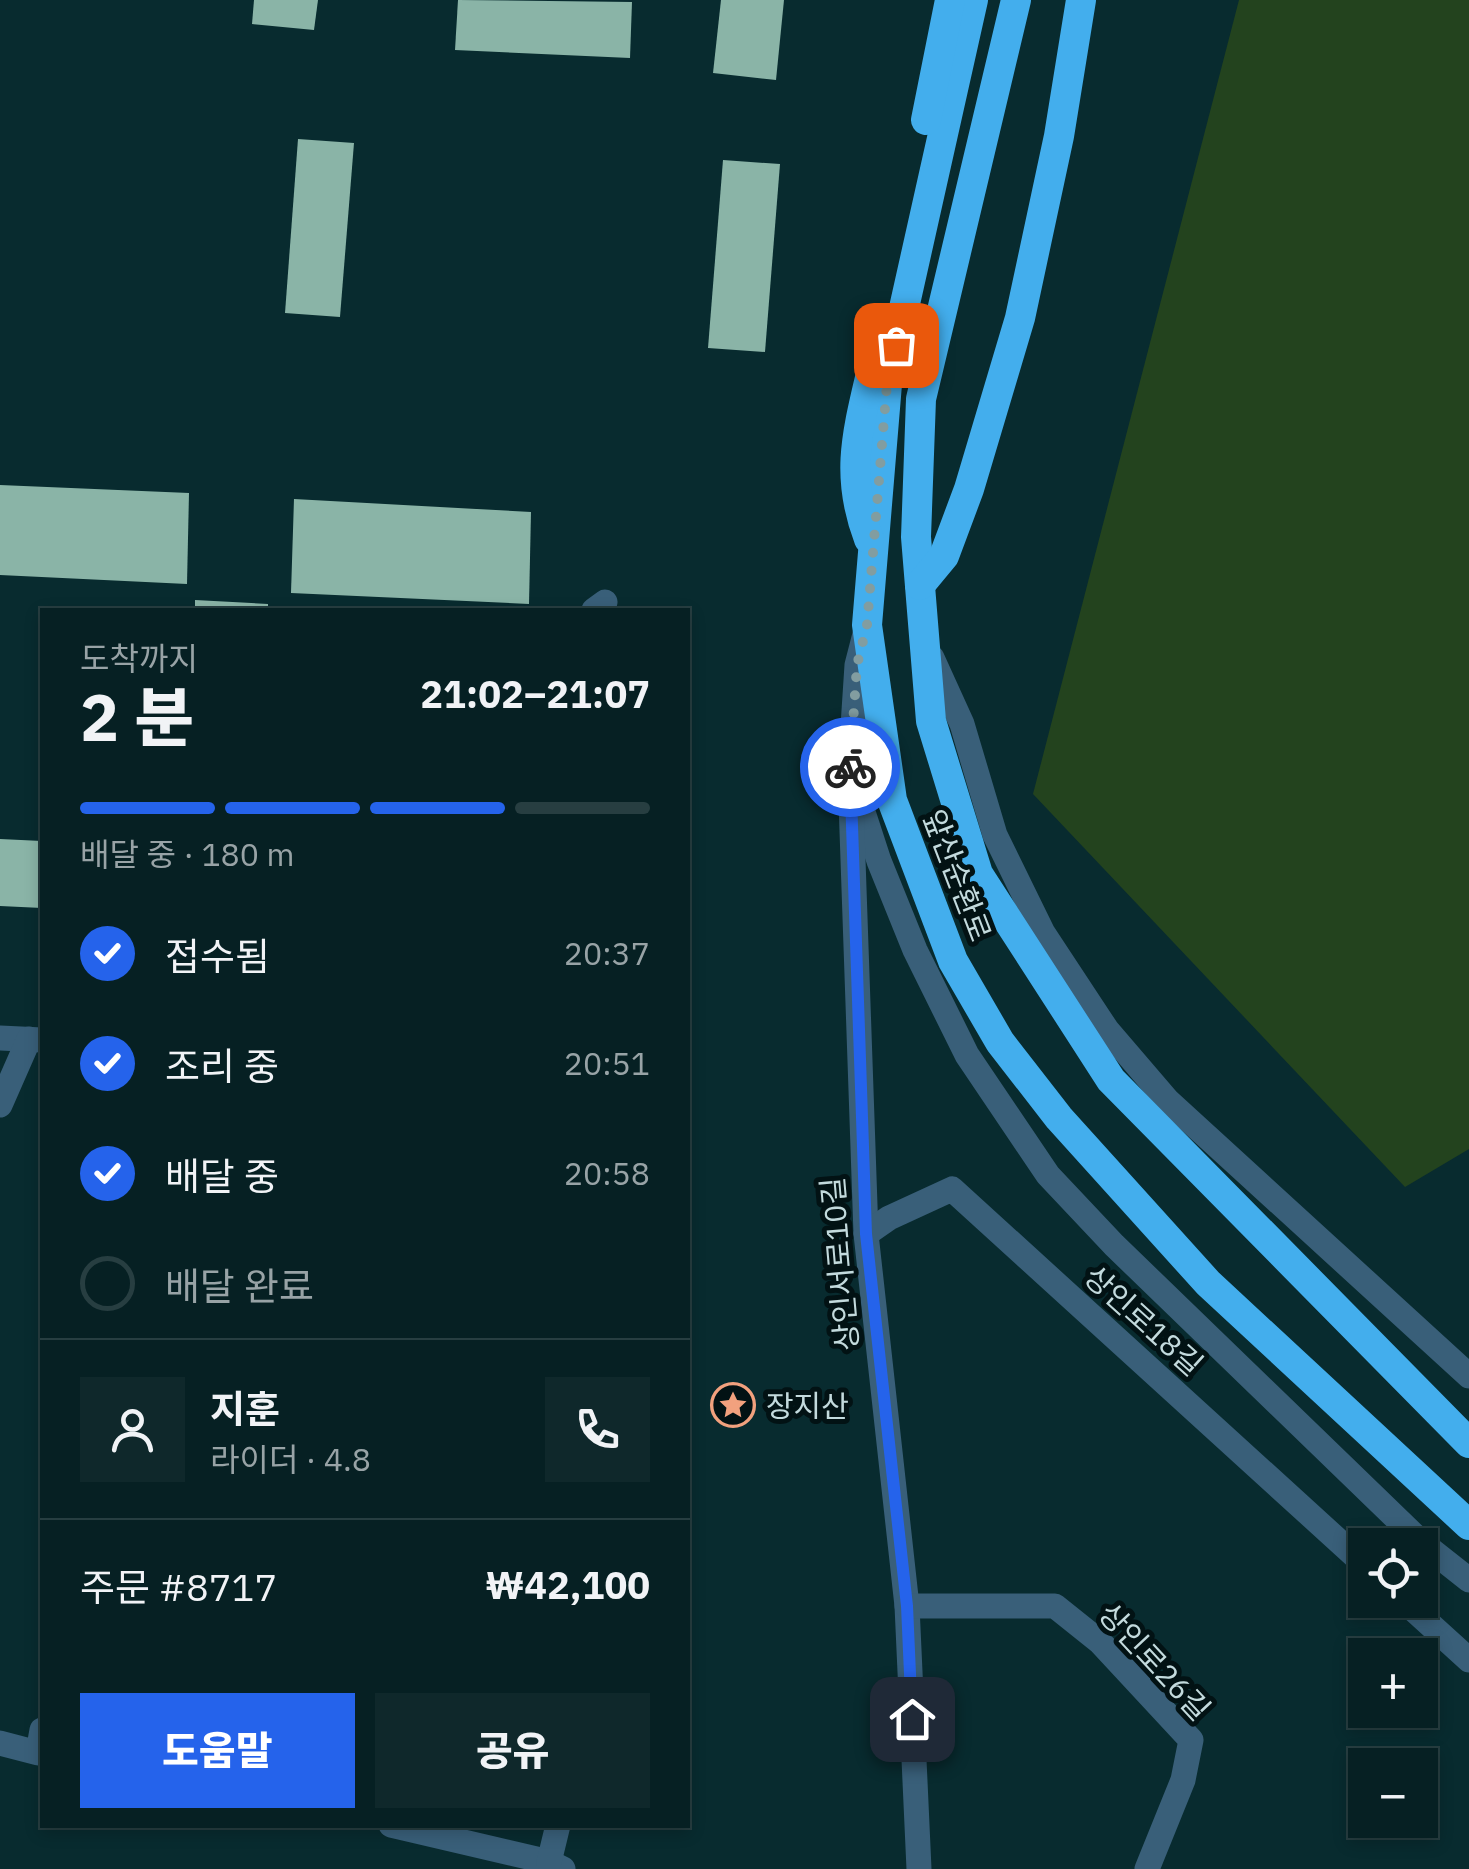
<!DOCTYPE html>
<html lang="ko">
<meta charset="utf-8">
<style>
:root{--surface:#062023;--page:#0f282b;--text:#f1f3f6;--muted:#98a3a6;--line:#273e41;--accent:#2563eb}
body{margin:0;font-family:"IBM Plex Sans","Noto Sans KR",sans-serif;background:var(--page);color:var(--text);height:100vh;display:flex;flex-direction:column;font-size:38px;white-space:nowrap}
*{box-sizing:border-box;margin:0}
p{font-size:32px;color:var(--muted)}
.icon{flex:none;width:55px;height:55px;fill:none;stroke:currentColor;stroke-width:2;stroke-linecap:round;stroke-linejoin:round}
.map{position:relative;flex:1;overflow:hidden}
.details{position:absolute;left:40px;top:608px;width:650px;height:1220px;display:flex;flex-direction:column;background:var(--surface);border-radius:0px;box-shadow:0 5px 15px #0003,0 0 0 2px var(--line)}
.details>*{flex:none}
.controls{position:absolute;left:1348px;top:1528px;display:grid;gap:20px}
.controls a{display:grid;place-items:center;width:90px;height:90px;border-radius:0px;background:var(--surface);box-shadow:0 5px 15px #0003,0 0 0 2px var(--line);font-size:50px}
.pin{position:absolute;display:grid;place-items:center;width:85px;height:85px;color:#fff;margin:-42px;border-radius:20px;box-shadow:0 5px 15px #0006}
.courier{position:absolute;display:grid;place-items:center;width:100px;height:100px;margin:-50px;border:8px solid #2563eb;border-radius:50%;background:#fff;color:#222;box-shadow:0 2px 12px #0007}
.summary em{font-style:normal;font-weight:800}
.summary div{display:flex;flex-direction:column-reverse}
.summary{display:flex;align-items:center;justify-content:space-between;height:170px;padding:0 40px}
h1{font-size:65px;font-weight:800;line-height:75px}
.bar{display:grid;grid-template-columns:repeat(4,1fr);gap:15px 10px;align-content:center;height:120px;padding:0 40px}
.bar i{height:12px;border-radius:8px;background:var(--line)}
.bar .on{background:var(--accent)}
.bar p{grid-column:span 4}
.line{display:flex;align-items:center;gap:25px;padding:0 40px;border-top:2px solid var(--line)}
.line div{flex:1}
.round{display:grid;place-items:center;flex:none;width:105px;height:105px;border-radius:0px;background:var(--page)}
ol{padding:0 40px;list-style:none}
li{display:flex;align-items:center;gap:30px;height:110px}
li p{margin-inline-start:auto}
li .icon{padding:10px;border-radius:50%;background:var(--accent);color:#fff;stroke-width:4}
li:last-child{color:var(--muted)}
li i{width:55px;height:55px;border:5px solid var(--line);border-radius:50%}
.cta{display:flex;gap:20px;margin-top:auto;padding:20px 40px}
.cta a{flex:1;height:115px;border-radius:0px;background:var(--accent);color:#fff;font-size:40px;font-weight:800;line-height:115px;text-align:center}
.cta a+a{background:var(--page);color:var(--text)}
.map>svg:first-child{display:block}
.green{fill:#23431e}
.building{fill:#8ab4a7}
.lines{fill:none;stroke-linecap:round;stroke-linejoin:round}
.minor{stroke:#395f79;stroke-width:25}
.highway{stroke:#43aeed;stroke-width:30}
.done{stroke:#829da0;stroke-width:10;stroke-dasharray:0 18}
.route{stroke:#2563eb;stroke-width:12}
.labels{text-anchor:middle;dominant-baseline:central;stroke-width:10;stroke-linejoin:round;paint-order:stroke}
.street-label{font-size:30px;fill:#c3dadd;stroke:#021214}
.poi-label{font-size:30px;fill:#c3dadd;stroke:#021214;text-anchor:start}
</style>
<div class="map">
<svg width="1469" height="1869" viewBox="0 0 1469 1869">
<rect width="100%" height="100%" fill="#082b2f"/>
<!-- green -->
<path class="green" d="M1239 0H1469V1149L1405 1187 1033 794Z"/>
<!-- building -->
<g class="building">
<path d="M254 0H318L314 30 252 24Z"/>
<path d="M458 0 632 2 630 58 455 50Z"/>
<path d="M721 0H784L776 80 713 73Z"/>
<path d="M298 139 354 143 340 317 285 313Z"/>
<path d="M723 160 780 164 765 352 708 348Z"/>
<path d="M0 485 189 493 187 584 0 575Z"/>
<path d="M294 499 531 512 529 604 291 593Z"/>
<path d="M195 600 268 604V610H195Z"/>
<path d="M0 839 42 841V908L0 906Z"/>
</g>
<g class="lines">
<!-- minor -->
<g class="minor">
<path d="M594 610 605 602"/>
<path d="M866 630 857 665 850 772 879 861 915 950 967 1055 1048 1175 1114 1245 1421 1542 1469 1580"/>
<path d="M932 658 962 724 995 835 1043 933 1107 1030 1167 1100 1469 1376"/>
<path d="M851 802 866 1234 907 1606 919 1869"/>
<path d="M0 1038 42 1040"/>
<path d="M0 1105 29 1039"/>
<path d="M866 1234 889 1218 952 1189 1365 1565"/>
<path d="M1403 1600 1469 1660"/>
<path d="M907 1606H1055L1100 1642 1191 1740 1183 1780 1147 1869"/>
<path d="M0 1743 38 1753 42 1730"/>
<path d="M391 1825 549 1862 563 1869"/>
<path d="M549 1862 558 1825"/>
</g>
<!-- highway -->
<g class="highway">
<path d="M973 0 887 384 867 625 892 800 953 961 1000 1042 1059 1118 1208 1283 1469 1525"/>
<path d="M1016 0 921 399 916 537 931 721 978 874 1111 1080 1469 1443"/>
<path d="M926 120 950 0"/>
<path d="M869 539C844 474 858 430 873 365"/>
<path d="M920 585 944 556 969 489 1020 318 1059 136 1081 0"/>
</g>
</g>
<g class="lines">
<!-- done -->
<path class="done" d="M850 767 857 665 867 625 887 384 896 345"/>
<!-- route -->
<path class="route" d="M850 767 866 1234 907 1606 912 1719"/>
</g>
<!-- icons -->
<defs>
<g id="sight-ring" transform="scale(2.25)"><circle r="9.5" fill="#021214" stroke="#f2a17e" stroke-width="1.5"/><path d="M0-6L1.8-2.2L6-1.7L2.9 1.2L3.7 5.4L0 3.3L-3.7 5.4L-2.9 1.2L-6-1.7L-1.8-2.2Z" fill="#f2a17e"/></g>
</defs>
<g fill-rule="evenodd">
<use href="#sight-ring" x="733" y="1405"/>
</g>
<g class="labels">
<!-- street labels -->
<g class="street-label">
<text transform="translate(958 875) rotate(69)">앞산순환로</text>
<text transform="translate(839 1264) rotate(-95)">상인서로10길</text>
<text transform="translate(1144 1320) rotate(42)">상인로18길</text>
<text transform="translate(1155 1661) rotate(47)">상인로26길</text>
</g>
<!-- poi labels -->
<g class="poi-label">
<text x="766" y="1405">장지산</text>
</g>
</g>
</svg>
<div class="controls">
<a><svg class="icon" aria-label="locate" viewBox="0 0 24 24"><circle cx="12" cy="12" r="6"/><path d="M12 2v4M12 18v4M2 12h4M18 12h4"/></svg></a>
<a>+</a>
<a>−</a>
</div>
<div class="pin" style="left:896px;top:345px;background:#ea580c"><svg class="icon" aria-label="bag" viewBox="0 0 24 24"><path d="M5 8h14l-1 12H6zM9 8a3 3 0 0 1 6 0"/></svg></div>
<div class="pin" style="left:912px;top:1719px;background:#1f2937"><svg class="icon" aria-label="home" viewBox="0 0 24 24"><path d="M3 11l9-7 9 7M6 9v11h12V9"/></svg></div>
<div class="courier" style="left:850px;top:767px"><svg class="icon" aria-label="bike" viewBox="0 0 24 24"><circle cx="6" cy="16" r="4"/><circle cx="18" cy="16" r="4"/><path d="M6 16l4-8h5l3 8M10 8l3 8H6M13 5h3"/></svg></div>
<section class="details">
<div class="summary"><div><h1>2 분</h1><p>도착까지</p></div><em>21:02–21:07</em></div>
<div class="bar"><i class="on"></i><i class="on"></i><i class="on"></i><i></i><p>배달 중 · 180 m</p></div>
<ol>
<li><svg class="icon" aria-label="check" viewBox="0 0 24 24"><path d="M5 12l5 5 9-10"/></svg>접수됨<p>20:37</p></li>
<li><svg class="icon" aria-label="check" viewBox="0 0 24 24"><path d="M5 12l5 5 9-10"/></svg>조리 중<p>20:51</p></li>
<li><svg class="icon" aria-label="check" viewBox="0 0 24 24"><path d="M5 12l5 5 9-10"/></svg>배달 중<p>20:58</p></li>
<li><i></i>배달 완료</li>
</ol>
<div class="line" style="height:180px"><a class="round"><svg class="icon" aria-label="person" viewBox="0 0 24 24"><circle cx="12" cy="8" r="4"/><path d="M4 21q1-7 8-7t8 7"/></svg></a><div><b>지훈</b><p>라이더 · 4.8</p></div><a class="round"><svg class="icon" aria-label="phone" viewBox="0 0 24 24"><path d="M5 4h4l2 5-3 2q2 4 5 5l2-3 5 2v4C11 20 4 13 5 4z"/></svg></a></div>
<div class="line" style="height:130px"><div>주문 #8717</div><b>₩42,100</b></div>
<div class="cta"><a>도움말</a><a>공유</a></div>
</section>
</div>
